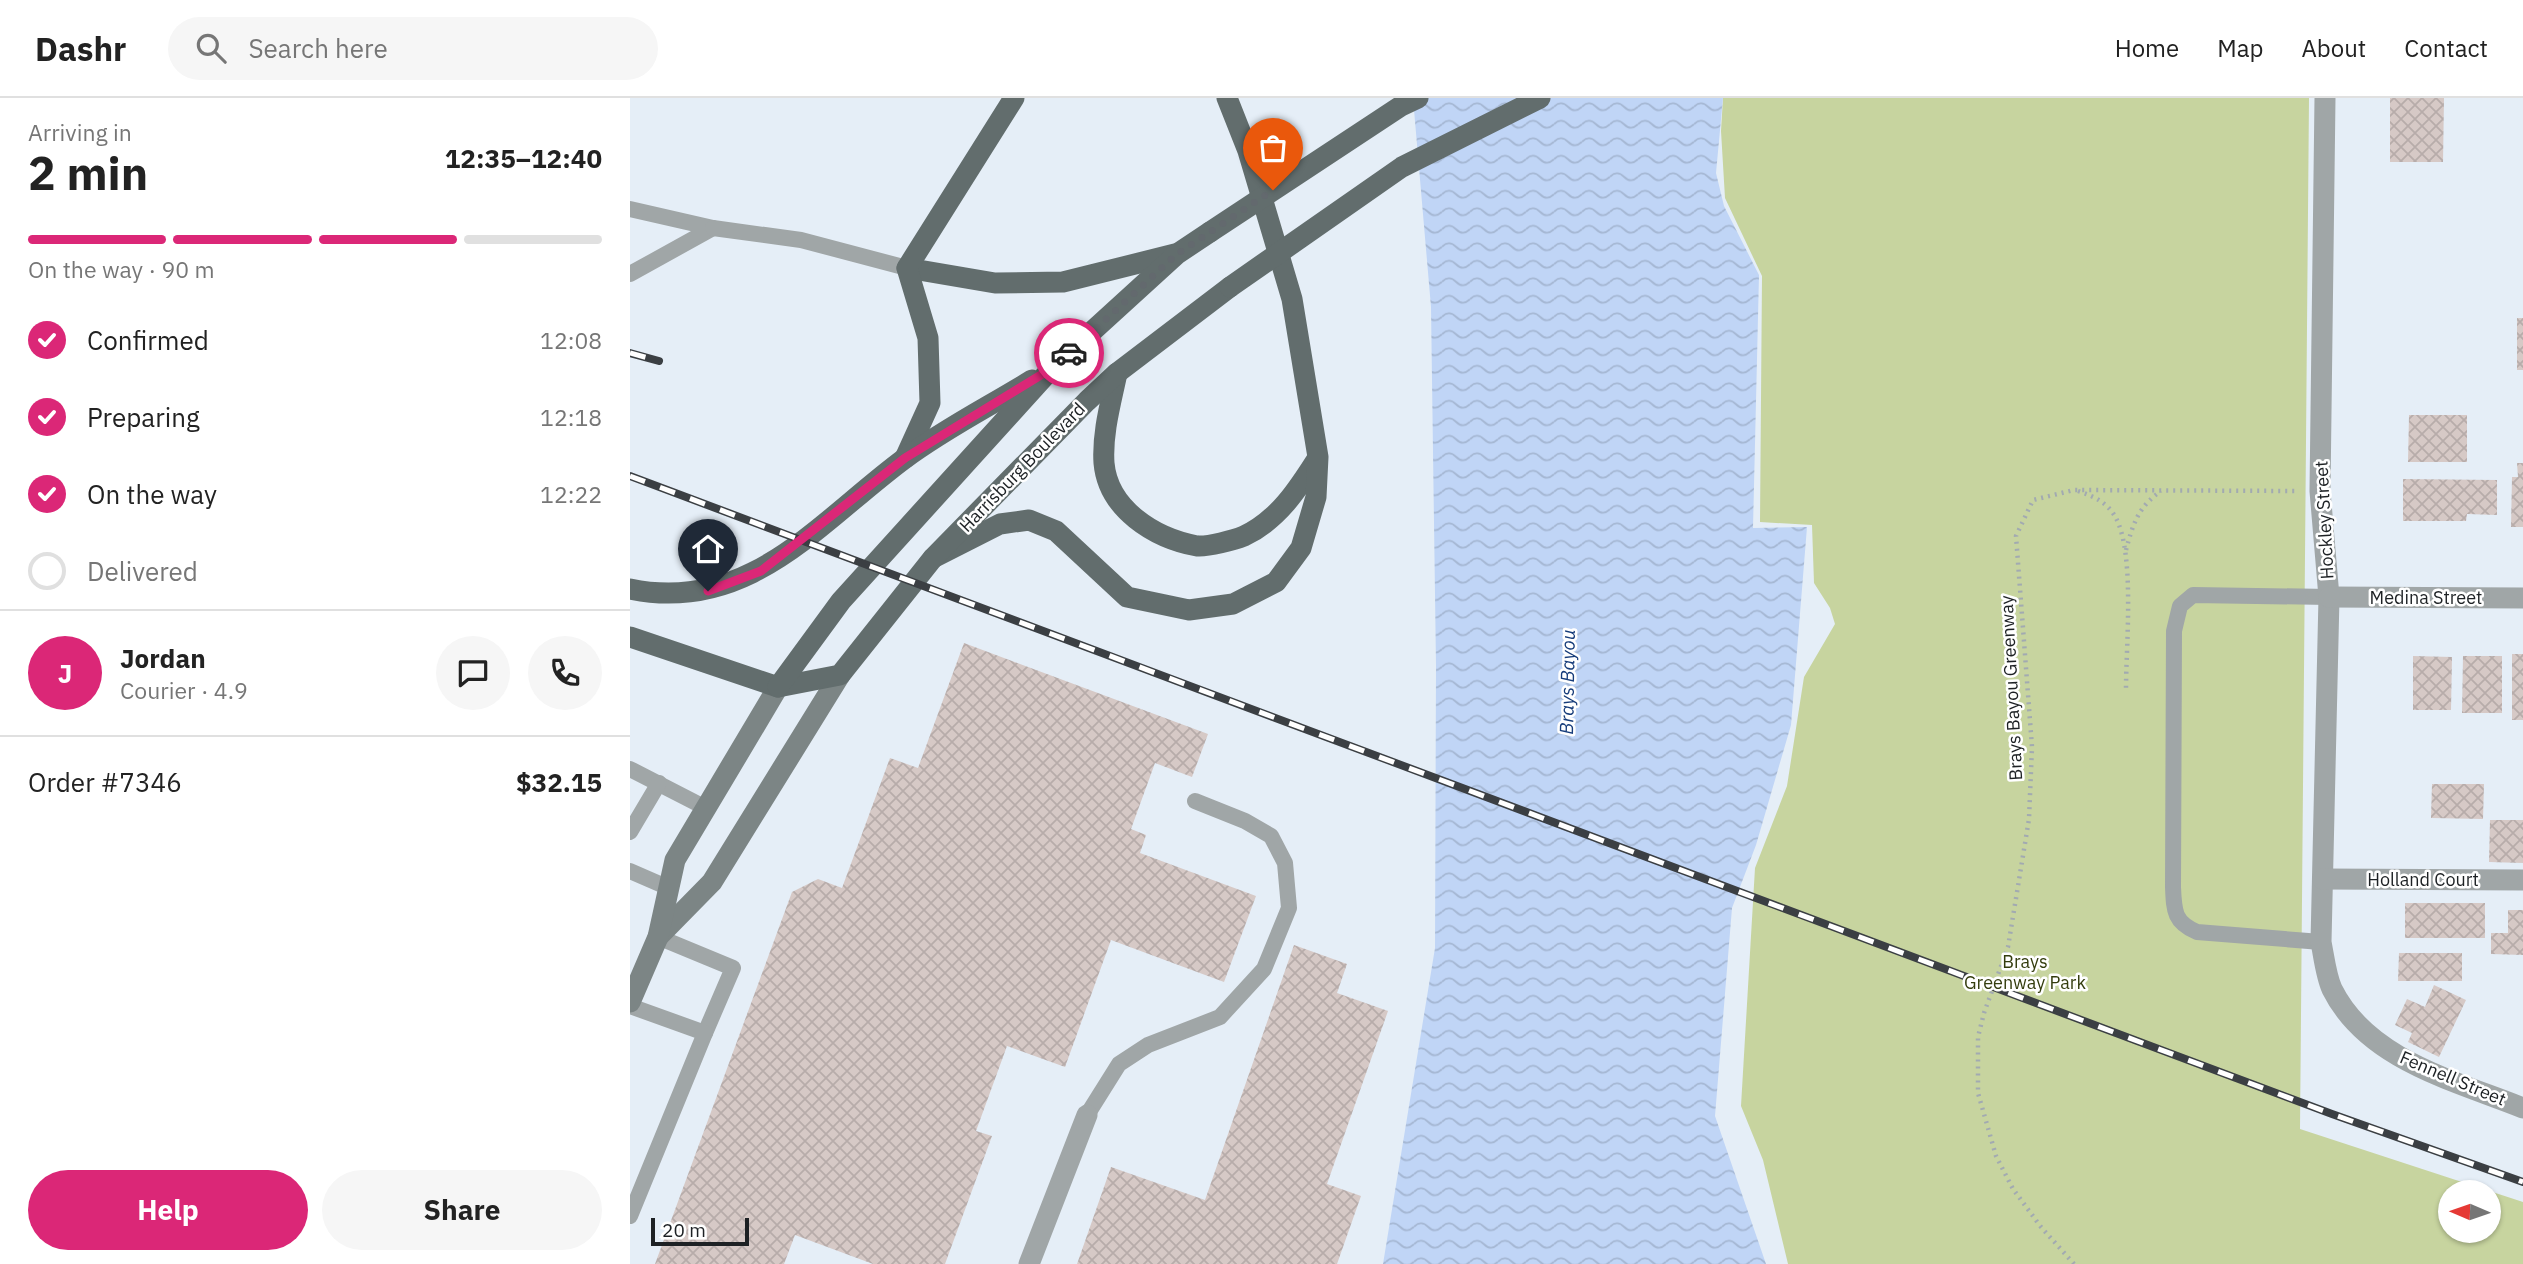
<!DOCTYPE html>
<meta charset="utf-8">
<style>
:root{--surface:#fff;--page:#f6f6f6;--text:#222;--muted:#767676;--line:#e0e0e0;--accent:#db2777}
body{margin:0;font-family:"IBM Plex Sans",sans-serif;background:var(--page);color:var(--text);height:100vh;display:flex;flex-direction:column;font-size:26px;white-space:nowrap}
*{box-sizing:border-box;margin:0}
p{font-size:23px;color:var(--muted)}
.icon{flex:none;width:38px;height:38px;fill:none;stroke:currentColor;stroke-width:2;stroke-linecap:round;stroke-linejoin:round}
.map{position:relative;flex:1;overflow:hidden}
.sheet{display:flex;flex-direction:column;background:var(--surface);width:630px}
.sheet>*{flex:none}
.needle{width:46px;rotate:272deg}
.fabs{position:absolute;left:1808px;top:1082px;display:grid;gap:14px}
.fabs a{display:grid;place-items:center;width:63px;height:63px;border-radius:50%;background:var(--surface);box-shadow:0 2px 5px #0004;font-size:35px}
.scale{position:absolute;left:21px;bottom:18px;width:98px;box-sizing:border-box;padding-left:7px;border:4px solid #1d2124;border-top:0;font-size:19px;line-height:24px;white-space:nowrap;color:#1d2124;-webkit-text-stroke:5px #fff;paint-order:stroke}
.pin{position:absolute;display:grid;place-items:center;width:60px;height:60px;color:#fff;margin:-72px -30px;border-radius:50% 50% 50% 0;rotate:-45deg;box-shadow:0 0 7px #0007}
.pin .icon{rotate:45deg}
.courier{position:absolute;display:grid;place-items:center;width:70px;height:70px;margin:-35px;border:5px solid #db2777;border-radius:50%;background:#fff;color:#222;box-shadow:0 2px 9px #0007}
.head em{font-style:normal;font-weight:800}
.head div{display:flex;flex-direction:column-reverse}
.head{display:flex;align-items:center;justify-content:space-between;height:119px;padding:0 28px}
h1{font-size:46px;font-weight:800;line-height:52px}
.bar{display:grid;grid-template-columns:repeat(4,1fr);gap:10px 7px;align-content:center;height:84px;padding:0 28px}
.bar i{height:9px;border-radius:5px;background:var(--line)}
.bar .active{background:var(--accent)}
.bar p{grid-column:span 4}
.line{display:flex;align-items:center;gap:18px;padding:0 28px;border-top:2px solid var(--line)}
.line div{flex:1}
.round{display:grid;place-items:center;flex:none;width:74px;height:74px;border-radius:37px;background:var(--page)}
ol{padding:0 28px;list-style:none}
li{display:flex;align-items:center;gap:21px;height:77px}
li p{margin-inline-start:auto}
li .icon{padding:7px;border-radius:50%;background:var(--accent);color:#fff;stroke-width:4}
li:last-child{color:var(--muted)}
li i{width:38px;height:38px;border:4px solid var(--line);border-radius:50%}
.cta{display:flex;gap:14px;margin-top:auto;padding:14px 28px}
.cta a{flex:1;height:80px;border-radius:42px;background:var(--accent);color:#fff;font-size:28px;font-weight:800;line-height:80px;text-align:center}
.cta a+a{background:var(--page);color:var(--text)}
header{display:flex;align-items:center;gap:42px;box-sizing:border-box;height:98px;padding:0 35px;background:var(--surface);border-bottom:2px solid var(--line)}
header strong{font-size:33px}
nav{display:flex;gap:38px;margin-inline-start:auto;font-size:24px}
.search{width:490px;height:63px;background:var(--page);display:flex;align-items:center;gap:18px;box-sizing:border-box;padding:0 24px;border-radius:38px;color:var(--muted);font-size:26px}
main{display:flex;flex:1;min-height:0}
.map>svg:first-child{display:block}
.green{fill:#c7d49f;fill-rule:evenodd}
.water{fill:url(#water-waves)}
.building{fill:url(#building-cross-hatch)}
.lines{fill:none;stroke-linecap:round;stroke-linejoin:round}
.path{stroke:#a2aab1;stroke-width:4.5;stroke-dasharray:2 5;stroke-linecap:butt}
.lane{stroke:#a0a6a7;stroke-width:16}
.street{stroke:#a0a6a7;stroke-width:21}
.secondary{stroke:#7c8585;stroke-width:21}
.primary{stroke:#626d6d;stroke-width:21}
.rail-casing{stroke:#3b3f43;stroke-width:8}
.rail{stroke:#fff;stroke-width:5;stroke-dasharray:16;stroke-linecap:butt}
.primary-bridge{stroke:#626d6d;stroke-width:21}
.done{stroke:#63696e;stroke-width:7;stroke-dasharray:0 12.6}
.route{stroke:#db2777;stroke-width:9}
.labels{text-anchor:middle;dominant-baseline:central;stroke-width:5;stroke-linejoin:round;paint-order:stroke}
.street-label{font-size:18px;fill:#1d2124;stroke:#fff}
.park-label{font-size:18px;fill:#343d0e;stroke:#fff}
.water-label{font-size:19px;font-style:italic;fill:#163c7a;stroke:#fff}
</style>
<header>
<strong>Dashr</strong>
<div class="search"><svg class="icon" aria-label="search" viewBox="0 0 24 24"><circle cx="10" cy="10" r="6"/><path d="M15 15l6 6"/></svg>Search here</div>
<nav><a>Home</a><a>Map</a><a>About</a><a>Contact</a></nav>
</header>
<main>
<section class="sheet">
<div class="head"><div><h1>2 min</h1><p>Arriving in</p></div><em>12:35–12:40</em></div>
<div class="bar"><i class="active"></i><i class="active"></i><i class="active"></i><i></i><p>On the way · 90 m</p></div>
<ol>
<li><svg class="icon" aria-label="check" viewBox="0 0 24 24"><path d="M5 12l5 5 9-10"/></svg>Confirmed<p>12:08</p></li>
<li><svg class="icon" aria-label="check" viewBox="0 0 24 24"><path d="M5 12l5 5 9-10"/></svg>Preparing<p>12:18</p></li>
<li><svg class="icon" aria-label="check" viewBox="0 0 24 24"><path d="M5 12l5 5 9-10"/></svg>On the way<p>12:22</p></li>
<li><i></i>Delivered</li>
</ol>
<div class="line" style="height:126px"><b class="round" style="background:var(--accent);color:#fff">J</b><div><b>Jordan</b><p>Courier · 4.9</p></div><a class="round"><svg class="icon" aria-label="chat" viewBox="0 0 24 24"><path d="M4 5h16v11H9l-5 4z"/></svg></a><a class="round"><svg class="icon" aria-label="phone" viewBox="0 0 24 24"><path d="M5 4h4l2 5-3 2q2 4 5 5l2-3 5 2v4C11 20 4 13 5 4z"/></svg></a></div>
<div class="line" style="height:91px"><div>Order #7346</div><b>$32.15</b></div>
<div class="cta"><a>Help</a><a>Share</a></div>
</section>
<div class="map">
<svg width="1893" height="1166" viewBox="0 0 1893 1166">
<defs>
<pattern id="water-waves" width="16" height="10" patternUnits="userSpaceOnUse" patternTransform="scale(1.75)"><rect width="16" height="10" fill="#c0d5f6"/><path d="M0 5q4-4 8 0t8 0" fill="none" stroke="#a5b7d3"/></pattern>
<pattern id="building-cross-hatch" width="8" height="8" patternUnits="userSpaceOnUse" patternTransform="scale(1.75)"><rect width="8" height="8" fill="#d6c9c6"/><path d="M0 0l8 8M0 8l8-8" fill="none" stroke="#b7acaa"/></pattern>
</defs>
<rect width="100%" height="100%" fill="#e5eef7"/>
<!-- green -->
<path class="green" d="M1093 0H1679L1670 1031 1893 1104V1166H1158L1133 1062 1111 1008 1125 770 1157 688 1174 579 1205 526 1200 510 1184 485 1182 427 1130 424 1132 178 1095 100 1091 33ZM1820 1094H1858V1132H1820Z"/>
<!-- water -->
<path class="water" d="M783 0H1093L1086 75 1094 108 1129 177 1123 430 1177 429 1161 627 1126 747 1102 810 1085 1018 1136 1166H753L805 850 806 568 801 209Z"/>
<!-- building -->
<g class="building">
<path d="M1760 0H1814L1813 64H1760Z"/>
<rect x="1887" y="220" width="6" height="52"/>
<path d="M1779 317H1837V364H1778Z"/>
<path d="M1887 365H1893V429H1881L1882 379H1888Z"/>
<path d="M1773 381 1867 382V417L1837 416 1836 423H1773Z"/>
<path d="M334 545 578 636 562 679 525 665 501 731 516 737 510 755 626 798 594 884 481 842 435 969 377 948 346 1033 362 1038 315 1166H243L165 1137 154 1166H25L162 794 188 781 212 790 260 660 288 670Z"/>
<rect x="1882" y="556" width="11" height="66"/>
<path d="M1783 558 1822 559 1821 612H1783Z"/>
<path d="M1833 558H1872V615H1832Z"/>
<path d="M1802 686H1854L1853 721 1801 720Z"/>
<path d="M1860 722H1893V765L1859 764Z"/>
<rect x="1775" y="805" width="80" height="35"/>
<path d="M1878 812H1893V857L1861 856V835H1878Z"/>
<path d="M664 847 717 866 707 895 758 913 697 1086 731 1098 707 1166H447L481 1069 575 1102Z"/>
<path d="M1769 855H1832V883H1768Z"/>
<path d="M1804 887 1836 902 1809 959 1778 944 1782 935 1765 927 1777 901 1795 909Z"/>
</g>
<g class="lines">
<!-- path -->
<g class="path">
<path d="M1448 393C1465 399 1477 404 1486 420 1505 457 1496 547 1496 591"/>
<path d="M1496 452C1503 426 1508 409 1531 393"/>
<path d="M1444 1166 1411 1129 1383 1091 1366 1058 1348 995V939L1354 915 1378 849 1399 721 1402 649 1386 438 1403 402 1444 392 1665 393"/>
</g>
<!-- lane -->
<g class="lane">
<path d="M0 111 83 130 0 176"/>
<path d="M83 130 171 142 277 170"/>
<path d="M0 671 76 710"/>
<path d="M0 734 29 685"/>
<path d="M0 773 39 790"/>
<path d="M28 839 103 870 75 935"/>
<path d="M1691 844 1567 834C1544 824 1544 813 1543 789L1544 533 1550 508 1563 497 1699 499"/>
<path d="M0 908 75 935 0 1118"/>
<path d="M457 1017 489 966 518 947 590 919 634 871 659 810 655 765 641 738 615 723 565 703"/>
</g>
<!-- street -->
<g class="street">
<path d="M1695 0 1690 393 1699 499 1691 844C1694 859 1696 878 1702 891 1737 962 1826 983 1893 1010"/>
<path d="M1699 499 1893 500"/>
<path d="M1693 781 1893 782"/>
<path d="M399 1166 457 1017"/>
</g>
<!-- secondary -->
<g class="secondary">
<path d="M28 839 82 784 210 577"/>
<path d="M0 904 28 839 45 762 148 589"/>
</g>
<!-- primary -->
<g class="primary">
<path d="M277 170 365 185 433 184 545 156"/>
<path d="M487 275C481 304 472 335 474 365 478 411 524 440 567 448 578 449 604 442 614 438 648 422 668 391 687 361"/>
<path d="M275 360 300 305 298 240 277 170 384 0"/>
<path d="M303 460 370 426 399 422 426 433 497 499 559 512 603 506 646 484 671 450 686 399 688 359 662 201 618 53 597 0"/>
<path d="M0 491C119 516 189 424 274 361 314 331 360 308 402 282"/>
<path d="M0 539 148 589 210 577 303 460 457 303 487 275 600 189"/>
<path d="M148 589 211 503 423 269 547 156 580 134"/>
</g>
<!-- rail casing -->
<g class="rail-casing">
<g id="rail">
<path d="M0 255 29 263"/>
<path d="M0 378 1702 1016 1893 1084"/>
</g>
</g>
<!-- rail -->
<use href="#rail" class="rail"/>
<!-- primary-bridge -->
<g class="primary-bridge">
<path d="M580 134 771 8 788 0"/>
<path d="M600 189 772 69 910 0"/>
</g>
</g>
<g class="lines">
<!-- done -->
<path class="done" d="M439 255 547 156 643 92"/>
<!-- route -->
<path class="route" d="M78 493 131 473 275 360 424 269 439 255"/>
</g>
<g class="labels">
<!-- street labels -->
<g class="street-label">
<text transform="translate(392 369) rotate(-46)">Harrisburg Boulevard</text>
<text transform="translate(1694 422) rotate(-93)">Hockley Street</text>
<text x="1796" y="499">Medina Street</text>
<text transform="translate(1381 590) rotate(-93)">Brays Bayou Greenway</text>
<text x="1793" y="781">Holland Court</text>
<text transform="translate(1823 980) rotate(23)">Fennell Street</text>
</g>
<!-- park labels -->
<g class="park-label">
<text x="1395" y="863">Brays<tspan x="1395" dy="21">Greenway Park</tspan></text>
</g>
<!-- water labels -->
<g class="water-label">
<text transform="translate(937 584) rotate(-89)">Brays Bayou</text>
</g>
</g>
</svg>
<div class="fabs">
<a><svg class="needle" viewBox="-14 -14 28 28"><path d="M0-13l5 13h-10z" fill="#e53935"/><path d="M0 13l5-13h-10z" fill="#767676"/></svg></a>
</div>
<div class="scale">20 m</div>
<div class="pin" style="left:643px;top:92px;background:#ea580c"><svg class="icon" aria-label="bag" viewBox="0 0 24 24"><path d="M5 8h14l-1 12H6zM9 8a3 3 0 0 1 6 0"/></svg></div>
<div class="pin" style="left:78px;top:493px;background:#1f2937"><svg class="icon" aria-label="home" viewBox="0 0 24 24"><path d="M3 11l9-7 9 7M6 9v11h12V9"/></svg></div>
<div class="courier" style="left:439px;top:255px"><svg class="icon" aria-label="car" viewBox="0 0 24 24"><path d="M5 17H2v-5l4-1 3-4h7l3 4 3 1v5h-3M9 17h6M6 11h13"/><circle cx="7" cy="17" r="2"/><circle cx="17" cy="17" r="2"/></svg></div>
</div>
</main>
